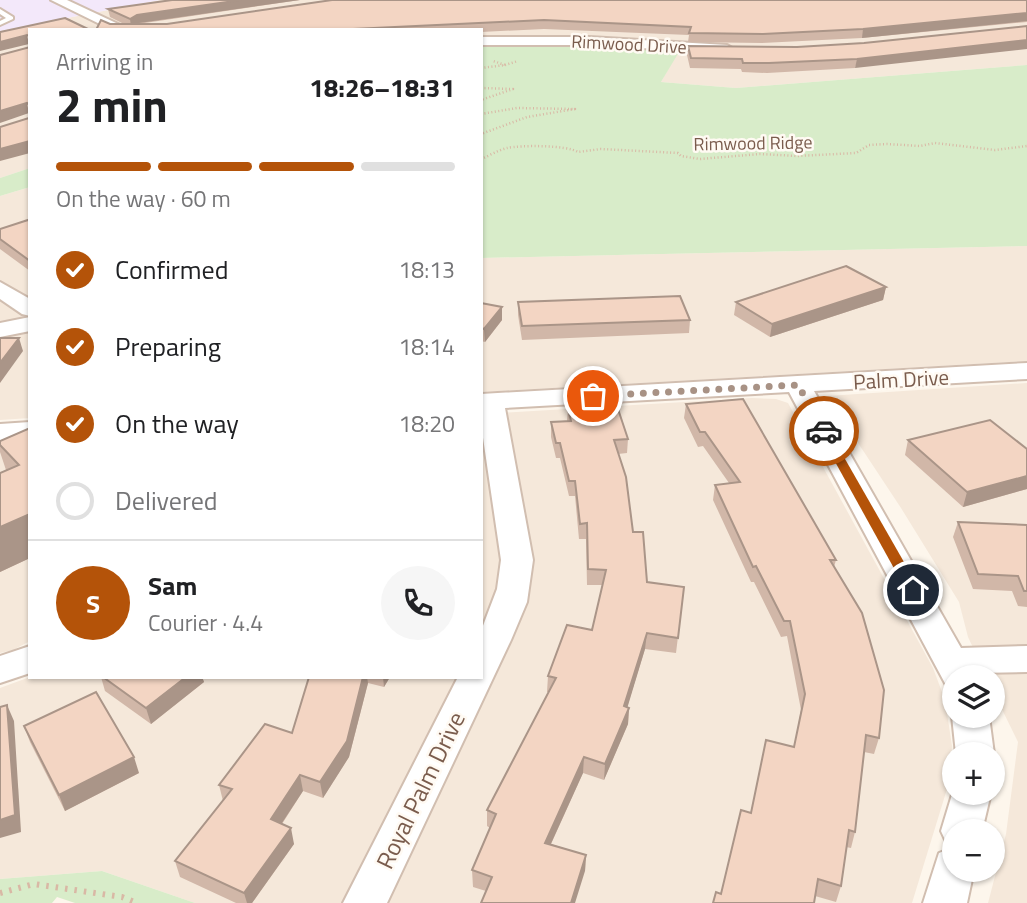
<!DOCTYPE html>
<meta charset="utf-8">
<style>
:root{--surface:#fff;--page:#f6f6f6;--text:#202124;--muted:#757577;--line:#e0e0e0;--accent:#b45309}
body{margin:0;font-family:"Titillium Web",sans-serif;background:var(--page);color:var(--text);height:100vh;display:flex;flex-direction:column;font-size:26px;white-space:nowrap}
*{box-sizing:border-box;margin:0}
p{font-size:23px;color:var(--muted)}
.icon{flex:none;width:38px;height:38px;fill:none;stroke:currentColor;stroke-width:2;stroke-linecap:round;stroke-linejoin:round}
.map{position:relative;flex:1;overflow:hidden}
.details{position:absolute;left:28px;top:28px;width:455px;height:651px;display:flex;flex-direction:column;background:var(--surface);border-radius:0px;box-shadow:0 2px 5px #0004}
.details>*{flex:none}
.controls{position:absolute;left:942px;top:665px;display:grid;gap:14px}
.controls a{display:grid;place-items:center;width:63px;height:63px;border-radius:50%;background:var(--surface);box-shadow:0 2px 5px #0004;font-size:35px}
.pin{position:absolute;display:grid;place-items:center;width:60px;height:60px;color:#fff;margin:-30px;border:4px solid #fff;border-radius:50%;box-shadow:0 2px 7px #0007}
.courier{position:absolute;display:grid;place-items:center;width:70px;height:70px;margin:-35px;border:5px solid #b45309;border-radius:50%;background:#fff;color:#222;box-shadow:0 2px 9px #0007}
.headline em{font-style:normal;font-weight:700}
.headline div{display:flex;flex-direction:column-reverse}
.headline{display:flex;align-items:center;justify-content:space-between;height:119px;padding:0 28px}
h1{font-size:46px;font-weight:700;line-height:52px}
.bar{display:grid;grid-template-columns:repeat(4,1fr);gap:10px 7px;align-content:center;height:84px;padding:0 28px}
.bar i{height:9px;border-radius:5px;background:var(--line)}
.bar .active{background:var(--accent)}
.bar p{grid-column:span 4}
.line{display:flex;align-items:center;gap:18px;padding:0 28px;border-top:2px solid var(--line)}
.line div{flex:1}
.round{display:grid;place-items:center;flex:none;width:74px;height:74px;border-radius:37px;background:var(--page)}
ol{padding:0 28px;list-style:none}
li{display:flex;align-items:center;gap:21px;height:77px}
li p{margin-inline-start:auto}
li .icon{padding:7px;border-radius:50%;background:var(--accent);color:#fff;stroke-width:4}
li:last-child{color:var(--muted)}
li i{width:38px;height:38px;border:4px solid var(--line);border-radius:50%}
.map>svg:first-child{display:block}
.residential{fill:#f5e8da}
.education{fill:#f3e8fa}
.green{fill:#d8ecc9}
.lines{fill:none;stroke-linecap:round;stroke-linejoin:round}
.service-casing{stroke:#d1beb0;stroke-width:4}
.minor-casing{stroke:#d1beb0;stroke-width:4}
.path-far1{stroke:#d9b8a5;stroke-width:2.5;stroke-dasharray:1 2.5;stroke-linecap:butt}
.path{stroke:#d9b8a5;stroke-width:6;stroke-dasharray:2.5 7;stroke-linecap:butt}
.service{fill:#fff;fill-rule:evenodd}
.minor{fill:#fff;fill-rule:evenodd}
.wall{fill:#d1b7a8}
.shaded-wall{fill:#aa9588}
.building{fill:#f3d5c3;stroke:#aa9588;stroke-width:2}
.route{fill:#b45309}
.done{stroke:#a89285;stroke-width:7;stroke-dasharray:0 12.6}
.labels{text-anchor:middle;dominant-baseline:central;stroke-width:5;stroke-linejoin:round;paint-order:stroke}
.far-street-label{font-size:18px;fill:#7a5c4d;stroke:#fffaf3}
.street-label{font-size:21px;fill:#7a5c4d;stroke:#fffaf3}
.near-street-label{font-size:24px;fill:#7a5c4d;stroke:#fffaf3}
</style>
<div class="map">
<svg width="1027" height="903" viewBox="0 0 1027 903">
<rect width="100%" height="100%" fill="#fdf6ec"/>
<!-- residential -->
<g class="residential">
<path d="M160 0H1027V65L736 88 661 82 678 52 657 42 481 38V30H30V168L0 178V31Z"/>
<path d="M30 187V418L0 420V196Z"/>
<path d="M1027 246V361L481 392V258Z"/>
<path d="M1027 383V903H988L1006 834 1018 742 992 689V677H987L968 637 959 602 901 508 827 396Z"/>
<path d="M752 398 776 399 788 403 933 668 945 700 952 746 947 789 912 903H195L102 871 0 879V688L30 677H481V414Z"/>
<path d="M30 445V641L13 650 0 653V446Z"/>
</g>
<!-- education -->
<path class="education" d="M0 0H160L0 31Z"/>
<!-- green -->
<g class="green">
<path d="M481 46H579L679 52 661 82 736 88 1027 65V246L481 258Z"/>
<path d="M30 168V187L0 196V178Z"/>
<path d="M102 871 195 903H75L57 897 52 903H0V879Z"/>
</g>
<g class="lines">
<!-- service casing -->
<g class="service-casing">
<path id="service" d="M0 9 13 17V19L0 25V21L6 18 0 14Z"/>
</g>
<!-- minor casing -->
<g class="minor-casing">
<g id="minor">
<path d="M51 0H67L131 30H112Z"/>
<path d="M481 37H589L727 45 734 49 727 53 589 45H481Z"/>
<path d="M0 282 30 299V316L22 314 0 299Z"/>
<path d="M30 317V331L0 337V323Z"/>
<path d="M1027 363V379L814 391 961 648 1027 646V672L976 673 978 677H954V689L947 687 789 392 505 408 533 560 527 602 511 640 387 903H343L458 677H481V631L497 589 501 560 481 424V394Z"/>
<path d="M30 422V438L0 440V424Z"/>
<path d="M30 646V673L0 683V656Z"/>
<path d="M954 713V716H989L994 754 992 758V754H956L952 716Z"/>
<path d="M954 788V793H991L982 831H954V846L947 844 941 831Z"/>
<path d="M954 847V870H974L967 903H923L939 853Z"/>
</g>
</g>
<!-- path-far1 -->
<g class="path-far1">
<path d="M505 65 518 61"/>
<path d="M481 68 505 65 493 61"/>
<path d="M481 88 513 89 481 100"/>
<path d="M481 114 517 108 575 109 527 117 481 134"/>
<path d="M481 159C489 156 498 150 507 148 521 145 567 145 578 152L601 149 678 153 681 156 700 159 760 154 797 156 856 153 869 145 887 144 920 146 935 143 995 150 1027 146"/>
</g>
<!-- path -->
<path class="path" d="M0 893 34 884 122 897 137 903"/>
<!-- service -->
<use href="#service" class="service"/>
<!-- minor -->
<use href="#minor" class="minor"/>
</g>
<!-- wall -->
<g class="wall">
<path d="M172 0H300L138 24 1027 0V22L862 38 762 43 688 42 689 35 544 29 481 32V30H96L110 24H124L110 17 108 9Z"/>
<path d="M864 43 855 68 767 73 742 72 741 69 690 68 687 55 688 46 797 47Z"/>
<path d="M30 222V271L0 249V229Z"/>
<path d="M886 287 883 300 770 337 734 315 736 302Z"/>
<path d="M518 302 690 320 689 333 522 340 518 315Z"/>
<path d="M481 303 502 320 485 342 481 341Z"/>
<path d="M686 404 836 560 834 567 879 738 874 754 864 752 855 832 851 848 846 847 841 886 836 902 815 896 721 894 751 813 794 747 801 710 787 636 781 637 754 582H751L713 500 715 485 729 483 703 446 698 447 684 418Z"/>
<path d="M568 409 628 439 627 453 618 454 633 532 647 582 684 587 676 653 645 649 627 707 629 708 628 724 604 780 583 773 551 844 586 855 585 871 486 891 473 887 472 870 490 828 487 826V810L549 692H547L548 676 592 630 603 585H587L586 539H579L575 496H569L560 458H556L551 437V422L567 421Z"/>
<path d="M30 428V558L0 572 6 470 0 452V441Z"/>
<path d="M908 440 1027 449V489L963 507 905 455Z"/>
<path d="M958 522 1027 525V607L1018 606 1012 591 973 589 953 537Z"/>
<path d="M101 677H202L204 682 151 724 105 691Z"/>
<path d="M309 677H390L384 687 368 683 349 757 323 798 303 791 282 824 294 844 252 903H236L180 877 175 861 223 801 219 785 292 733Z"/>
<path d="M24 726 139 773 65 811 30 742Z"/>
</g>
<!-- shaded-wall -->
<g class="shaded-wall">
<path d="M241 0H300L139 23 131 27 130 19 137 15Z"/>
<path d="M1027 13V21L862 38 863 29Z"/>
<path d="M27 35 29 44 0 51V42Z"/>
<path d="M1027 40V49L855 68 857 59Z"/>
<path d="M27 103 29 113 0 123V111Z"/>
<path d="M30 141V153L0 161V149Z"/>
<path d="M886 287 883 300 770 337 772 324Z"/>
<path d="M502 307V320L485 342 484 329Z"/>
<path d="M19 338 23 351 0 383V363Z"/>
<path d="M1027 476V489L963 507 967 492Z"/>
<path d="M30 514V558L0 572V527Z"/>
<path d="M647 633 645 649 623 722 624 706Z"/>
<path d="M186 677H202L204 682 151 724 146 708Z"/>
<path d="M363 677H367L368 683 349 757 323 798 320 782Z"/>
<path d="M383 677H390L384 687Z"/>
<path d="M7 705 14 721 21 832 0 838V820Z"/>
<path d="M629 708 628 724 604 780 605 764Z"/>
<path d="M134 757 139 773 65 811 59 795Z"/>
<path d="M584 757 583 773 544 859 545 843Z"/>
<path d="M300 775 303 791 274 835 271 819Z"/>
<path d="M291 828 294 844 252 903H247L244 893Z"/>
<path d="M586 855 585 871 575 903H571Z"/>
</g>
<!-- building -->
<g class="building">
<path d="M172 0H241L137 15 130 19 108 9Z"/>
<path d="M332 0H1027V13L863 29 763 34 689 33 691 27 544 20 332 30H96L101 20 110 24H167Z"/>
<path d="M65 18 90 30H30V37L27 35 0 42V32Z"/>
<path d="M1027 26V40L857 59 769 63H743L742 59 691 58 688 46 797 47 864 43Z"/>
<path d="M30 47V106L27 103 0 111V55Z"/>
<path d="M30 110V141L0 149V127L29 118Z"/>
<path d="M28 220 30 222V261L0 239V229Z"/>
<path d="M846 266 886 287 772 324 736 302Z"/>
<path d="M680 296 690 320 522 326 518 302Z"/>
<path d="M481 303 502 307 484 329 481 328Z"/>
<path d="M0 338H19L0 363Z"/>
<path d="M743 399 836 560H830L862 613 884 690 879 738 866 735 855 832 849 830 841 886 818 879 814 903H713L716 892 721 894 741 810 751 813 766 740 794 747 805 694 790 621H784L756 566 753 567 715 485 740 482 705 432H700L686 404Z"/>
<path d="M617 406 628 439 614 440 626 477 633 532H643L647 582 684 587 678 638 647 633 624 706 629 708 605 764 584 757 545 843 586 855 571 903H481L492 877 472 870 496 814 487 810 556 678 548 676 567 625 592 630 606 570 588 569 587 523 580 524 575 481H569L560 443H556L551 422 571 421 568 409Z"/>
<path d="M990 420 1027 449V476L967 492 908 440Z"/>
<path d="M30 428V514L0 527V473L19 465 0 445V441Z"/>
<path d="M958 522 1027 525V591H1024L1018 576 978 574Z"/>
<path d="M103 677H186L146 708Z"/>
<path d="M309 677H363L347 741 320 782 300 775 271 819 291 828 244 893 175 861 232 789 219 785 265 724 292 733Z"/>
<path d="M96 692 134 757 59 795 24 726Z"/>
<path d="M7 705 15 815 0 820V707Z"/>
</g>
<!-- route -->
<path class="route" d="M824 428 829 431 920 590 918 593 913 595 906 590 818 431Z"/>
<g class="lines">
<!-- done -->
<path class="done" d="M593 396 798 385 824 431"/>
</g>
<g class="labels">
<!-- far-street labels -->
<g class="far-street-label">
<text transform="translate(629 44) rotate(3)">Rimwood Drive</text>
<text transform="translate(753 143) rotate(-1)">Rimwood Ridge</text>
</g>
<!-- street labels -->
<g class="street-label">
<text transform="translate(901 379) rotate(-3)">Palm Drive</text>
</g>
<!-- near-street labels -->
<g class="near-street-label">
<text transform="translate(420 790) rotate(-64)">Royal Palm Drive</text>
</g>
</g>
</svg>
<div class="controls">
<a><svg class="icon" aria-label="layers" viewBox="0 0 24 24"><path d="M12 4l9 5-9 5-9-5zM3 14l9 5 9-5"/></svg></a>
<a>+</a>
<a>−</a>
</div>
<div class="pin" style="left:593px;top:396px;background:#ea580c"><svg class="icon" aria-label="bag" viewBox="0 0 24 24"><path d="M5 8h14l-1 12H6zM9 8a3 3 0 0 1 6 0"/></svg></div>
<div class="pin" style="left:913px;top:590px;background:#1f2937"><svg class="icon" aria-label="home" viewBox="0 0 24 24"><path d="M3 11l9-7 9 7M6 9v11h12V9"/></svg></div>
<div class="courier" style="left:824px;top:431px"><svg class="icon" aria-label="car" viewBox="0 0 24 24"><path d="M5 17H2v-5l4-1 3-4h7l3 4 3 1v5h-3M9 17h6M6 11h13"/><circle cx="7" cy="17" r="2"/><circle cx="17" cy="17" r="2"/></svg></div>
<section class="details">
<div class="headline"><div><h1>2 min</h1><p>Arriving in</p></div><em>18:26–18:31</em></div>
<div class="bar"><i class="active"></i><i class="active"></i><i class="active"></i><i></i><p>On the way · 60 m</p></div>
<ol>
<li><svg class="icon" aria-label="check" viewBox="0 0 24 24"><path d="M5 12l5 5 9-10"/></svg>Confirmed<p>18:13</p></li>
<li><svg class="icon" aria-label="check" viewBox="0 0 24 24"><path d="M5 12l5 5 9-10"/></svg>Preparing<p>18:14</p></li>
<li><svg class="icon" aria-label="check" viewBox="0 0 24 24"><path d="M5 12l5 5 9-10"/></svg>On the way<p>18:20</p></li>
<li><i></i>Delivered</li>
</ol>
<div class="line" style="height:126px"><b class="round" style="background:var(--accent);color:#fff">S</b><div><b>Sam</b><p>Courier · 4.4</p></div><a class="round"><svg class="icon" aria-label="phone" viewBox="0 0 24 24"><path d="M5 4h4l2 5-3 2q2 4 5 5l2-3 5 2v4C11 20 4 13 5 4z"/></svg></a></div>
</section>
</div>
